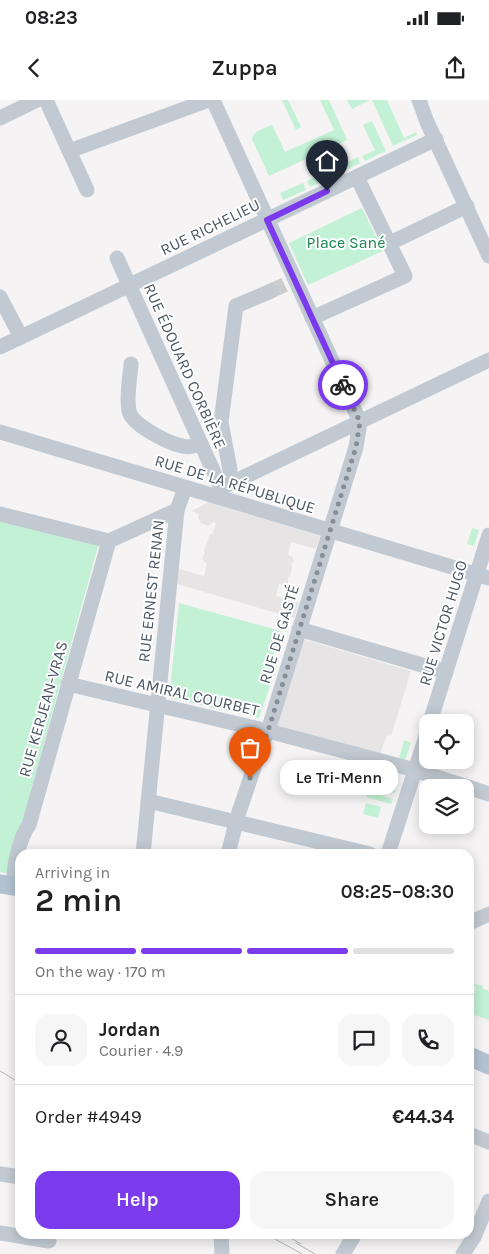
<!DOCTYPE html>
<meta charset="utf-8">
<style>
:root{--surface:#fff;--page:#f6f6f6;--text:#202124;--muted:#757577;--line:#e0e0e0;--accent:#7c3aed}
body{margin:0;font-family:Karla,sans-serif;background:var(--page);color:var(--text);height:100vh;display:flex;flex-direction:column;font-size:19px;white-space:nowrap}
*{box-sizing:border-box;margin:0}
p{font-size:16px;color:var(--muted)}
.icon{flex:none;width:28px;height:28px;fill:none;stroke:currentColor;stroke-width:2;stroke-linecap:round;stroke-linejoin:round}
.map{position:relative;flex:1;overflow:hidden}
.details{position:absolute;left:15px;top:749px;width:459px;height:390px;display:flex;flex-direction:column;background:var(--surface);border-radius:15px;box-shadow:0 2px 12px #0003}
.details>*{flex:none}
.fabs{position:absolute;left:419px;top:614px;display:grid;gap:10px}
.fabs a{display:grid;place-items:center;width:55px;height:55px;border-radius:10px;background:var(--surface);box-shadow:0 2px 12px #0003;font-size:25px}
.pin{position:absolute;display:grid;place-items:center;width:42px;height:42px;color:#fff;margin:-51px -21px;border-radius:50% 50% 50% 0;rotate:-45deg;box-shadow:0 0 5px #0007}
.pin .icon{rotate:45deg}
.courier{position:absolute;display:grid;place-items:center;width:50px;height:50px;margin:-25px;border:4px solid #7c3aed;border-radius:50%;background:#fff;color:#222;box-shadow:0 1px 6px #0007}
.bubble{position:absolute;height:35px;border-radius:15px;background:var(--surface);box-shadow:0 2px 12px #0003;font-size:16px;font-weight:600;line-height:35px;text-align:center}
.headline em{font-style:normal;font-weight:600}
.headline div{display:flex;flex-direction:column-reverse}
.headline{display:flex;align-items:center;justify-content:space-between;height:85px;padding:0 20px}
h1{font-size:32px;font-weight:600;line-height:38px}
.bar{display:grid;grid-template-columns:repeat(4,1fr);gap:8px 5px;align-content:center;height:60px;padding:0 20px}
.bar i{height:6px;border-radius:4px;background:var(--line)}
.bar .selected{background:var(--accent)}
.bar p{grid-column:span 4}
.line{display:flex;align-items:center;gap:12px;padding:0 20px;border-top:1px solid var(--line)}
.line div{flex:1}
.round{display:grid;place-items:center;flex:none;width:52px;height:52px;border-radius:15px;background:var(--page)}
.primary-button{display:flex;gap:10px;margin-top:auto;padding:10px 20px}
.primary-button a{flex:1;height:58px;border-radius:15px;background:var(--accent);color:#fff;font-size:20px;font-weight:600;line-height:58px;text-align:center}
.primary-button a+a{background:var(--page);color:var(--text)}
.status{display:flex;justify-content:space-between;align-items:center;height:35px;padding:0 25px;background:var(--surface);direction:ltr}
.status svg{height:14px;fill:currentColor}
header{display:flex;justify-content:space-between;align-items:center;height:65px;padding:0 20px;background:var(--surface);font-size:22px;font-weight:600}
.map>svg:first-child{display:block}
.education{fill:#e6e4e5}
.green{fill:#c3f1d5}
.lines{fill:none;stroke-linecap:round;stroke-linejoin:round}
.minor-tunnel{stroke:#caccce;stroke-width:15;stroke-dasharray:15 8;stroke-linecap:butt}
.minor{stroke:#c1cad2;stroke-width:15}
.major{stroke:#b3c2d1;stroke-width:19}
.tram{stroke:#b5b8bd;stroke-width:1}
.done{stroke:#868d94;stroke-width:5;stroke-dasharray:0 9}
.route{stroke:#7c3aed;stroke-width:6}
.labels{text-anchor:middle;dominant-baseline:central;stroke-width:4;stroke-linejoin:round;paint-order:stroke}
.street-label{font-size:16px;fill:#4a5661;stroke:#fff}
.park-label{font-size:16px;fill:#17864f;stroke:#fff}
</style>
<div class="status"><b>08:23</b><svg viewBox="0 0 49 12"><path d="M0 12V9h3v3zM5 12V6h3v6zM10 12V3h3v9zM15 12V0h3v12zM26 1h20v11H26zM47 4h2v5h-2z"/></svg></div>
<header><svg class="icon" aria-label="back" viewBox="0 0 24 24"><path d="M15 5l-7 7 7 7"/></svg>Zuppa<svg class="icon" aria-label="share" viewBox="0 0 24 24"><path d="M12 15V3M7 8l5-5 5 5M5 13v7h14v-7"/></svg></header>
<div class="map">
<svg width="489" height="1154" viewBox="0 0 489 1154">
<rect width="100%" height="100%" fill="#f5f3f3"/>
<!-- education -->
<g class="education">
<path d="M209 402 320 436 316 449 291 442 288 455 292 456 294 461 291 465 292 468 290 476 288 477V483L283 485 279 484 276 496 299 503 294 518 177 484 179 469 204 476 207 463 204 462 202 458 205 453 204 450 208 441 209 435 213 433 216 423 213 422 208 426 201 423 198 418 199 414 191 411Z"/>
<path d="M303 539 411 571 391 636 387 635 380 654 274 627Z"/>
</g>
<!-- green -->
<g class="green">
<path d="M282 0H288L301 27 296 30Z"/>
<path d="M320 0H329L347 40 269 76 252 39C253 31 265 28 272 25L285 52 334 30Z"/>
<path d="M347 0H370L352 9Z"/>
<path d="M372 0H387L404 38 416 32 417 35 393 46Z"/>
<path d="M372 21 386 51 365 61 362 56 375 50 363 25Z"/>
<path d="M358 57 360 63 338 74 335 68Z"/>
<path d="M330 70 333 77 310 87 307 81Z"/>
<path d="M303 83 306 90 283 100 280 93Z"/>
<path d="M362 108 383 151 308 185 289 143Z"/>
<path d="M0 421 98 446 8 774 0 772Z"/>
<path d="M472 428 479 430 474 446 467 444Z"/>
<path d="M179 503 281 531 273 557 279 560 259 618 169 598Z"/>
<path d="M404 640 411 643 405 660 399 658Z"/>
<path d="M376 680 397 685 395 693 385 691 383 696 393 699 391 704 366 697 369 687H373Z"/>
<path d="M366 703 381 707 378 718 363 714Z"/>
<path d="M472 883 483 886 482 888 489 891V920L469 913V903H472L476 887H470Z"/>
</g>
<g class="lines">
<!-- minor-tunnel -->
<path class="minor-tunnel" d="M271 191 295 180"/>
<!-- minor -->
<g class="minor">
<path d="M46 0 87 90"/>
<path d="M213 0 360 322 356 347 268 631 263 641 238 715 228 754"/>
<path d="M419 0 427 22 489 156"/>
<path d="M0 18 37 0"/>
<path d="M69 51 209 0"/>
<path d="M390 143 467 106"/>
<path d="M117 158 221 388"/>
<path d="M0 197 21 237"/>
<path d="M312 218 405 176 357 77"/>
<path d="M0 247 436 39"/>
<path d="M131 264C130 279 126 296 129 311 132 325 168 343 182 346 188 348 195 346 201 344"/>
<path d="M0 332 489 478"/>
<path d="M230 370 221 322 236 206 271 191"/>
<path d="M217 397 221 388 489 260"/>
<path d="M0 414 109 441"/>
<path d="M109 441 177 410 185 388"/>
<path d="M299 529 446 572"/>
<path d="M68 584 268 631 415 670 489 694"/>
<path d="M430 622 489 435"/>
<path d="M148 701 370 754"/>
<path d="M143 754 177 410"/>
<path d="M388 754 428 630"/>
<path d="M14 786C13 769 19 738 29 725L109 441"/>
<path d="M469 823 489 814"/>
<path d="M469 1034 489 1042"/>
<path d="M0 1074 20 1077"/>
<path d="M0 1133 49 1141"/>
<path d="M221 1134 222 1154"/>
<path d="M343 1154 355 1134"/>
<path d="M463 1154 474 1137 489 1101"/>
</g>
<!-- major -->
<g class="major">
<path d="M0 784 20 787"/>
<path d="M469 956 489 965"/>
</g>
<!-- tram -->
<g class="tram">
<path d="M0 971 20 983"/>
<path d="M266 1134 302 1154"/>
<path d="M284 1134 301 1144"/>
<path d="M296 1143 315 1154"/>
</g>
</g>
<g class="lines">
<!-- done -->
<path class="done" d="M250 678 268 631 356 347 360 322 343 285"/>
<!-- route -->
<path class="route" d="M327 91 267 120 343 285"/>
</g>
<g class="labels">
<!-- street labels -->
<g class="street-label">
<text transform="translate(210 127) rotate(-26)">RUE RICHELIEU</text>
<text transform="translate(185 266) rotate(66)">RUE ÉDOUARD CORBIÈRE</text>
<text transform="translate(235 384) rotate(17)">RUE DE LA RÉPUBLIQUE</text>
<text transform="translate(151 491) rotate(-84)">RUE ERNEST RENAN</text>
<text transform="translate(443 523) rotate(-73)">RUE VICTOR HUGO</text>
<text transform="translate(279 534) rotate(-73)">RUE DE GASTÉ</text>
<text transform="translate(182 593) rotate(13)">RUE AMIRAL COURBET</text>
<text transform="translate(43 609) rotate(-74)">RUE KERJEAN-VRAS</text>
</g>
<!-- park labels -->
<g class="park-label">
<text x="346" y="142">Place Sané</text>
</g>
</g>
</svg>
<div class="fabs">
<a><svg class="icon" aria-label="locate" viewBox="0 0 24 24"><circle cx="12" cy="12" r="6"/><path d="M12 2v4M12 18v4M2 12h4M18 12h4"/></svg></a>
<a><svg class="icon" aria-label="layers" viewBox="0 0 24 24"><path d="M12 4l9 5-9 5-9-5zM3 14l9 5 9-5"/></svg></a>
</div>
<div class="pin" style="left:250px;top:678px;background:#ea580c"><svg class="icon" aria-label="bag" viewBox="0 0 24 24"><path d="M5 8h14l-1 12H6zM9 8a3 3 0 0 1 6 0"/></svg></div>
<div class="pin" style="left:327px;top:91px;background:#1f2937"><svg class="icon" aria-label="home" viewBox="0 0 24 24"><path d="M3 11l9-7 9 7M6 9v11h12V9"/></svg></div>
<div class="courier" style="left:343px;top:285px"><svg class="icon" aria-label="bike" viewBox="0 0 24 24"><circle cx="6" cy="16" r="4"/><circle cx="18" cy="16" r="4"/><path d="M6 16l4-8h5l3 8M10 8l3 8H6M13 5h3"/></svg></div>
<div class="bubble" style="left:280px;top:660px;width:118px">Le Tri-Menn</div>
<section class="details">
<div class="headline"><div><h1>2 min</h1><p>Arriving in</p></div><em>08:25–08:30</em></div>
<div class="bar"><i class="selected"></i><i class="selected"></i><i class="selected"></i><i></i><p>On the way · 170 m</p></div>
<div class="line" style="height:90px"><a class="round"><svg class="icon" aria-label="person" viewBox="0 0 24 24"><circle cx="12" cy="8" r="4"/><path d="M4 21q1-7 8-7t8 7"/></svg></a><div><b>Jordan</b><p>Courier · 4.9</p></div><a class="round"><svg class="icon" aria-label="chat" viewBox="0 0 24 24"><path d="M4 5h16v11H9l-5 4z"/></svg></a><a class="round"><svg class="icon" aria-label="phone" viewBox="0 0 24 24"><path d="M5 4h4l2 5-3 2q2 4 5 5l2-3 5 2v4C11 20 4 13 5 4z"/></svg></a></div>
<div class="line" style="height:65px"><div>Order #4949</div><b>€44.34</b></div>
<div class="primary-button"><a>Help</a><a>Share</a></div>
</section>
</div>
